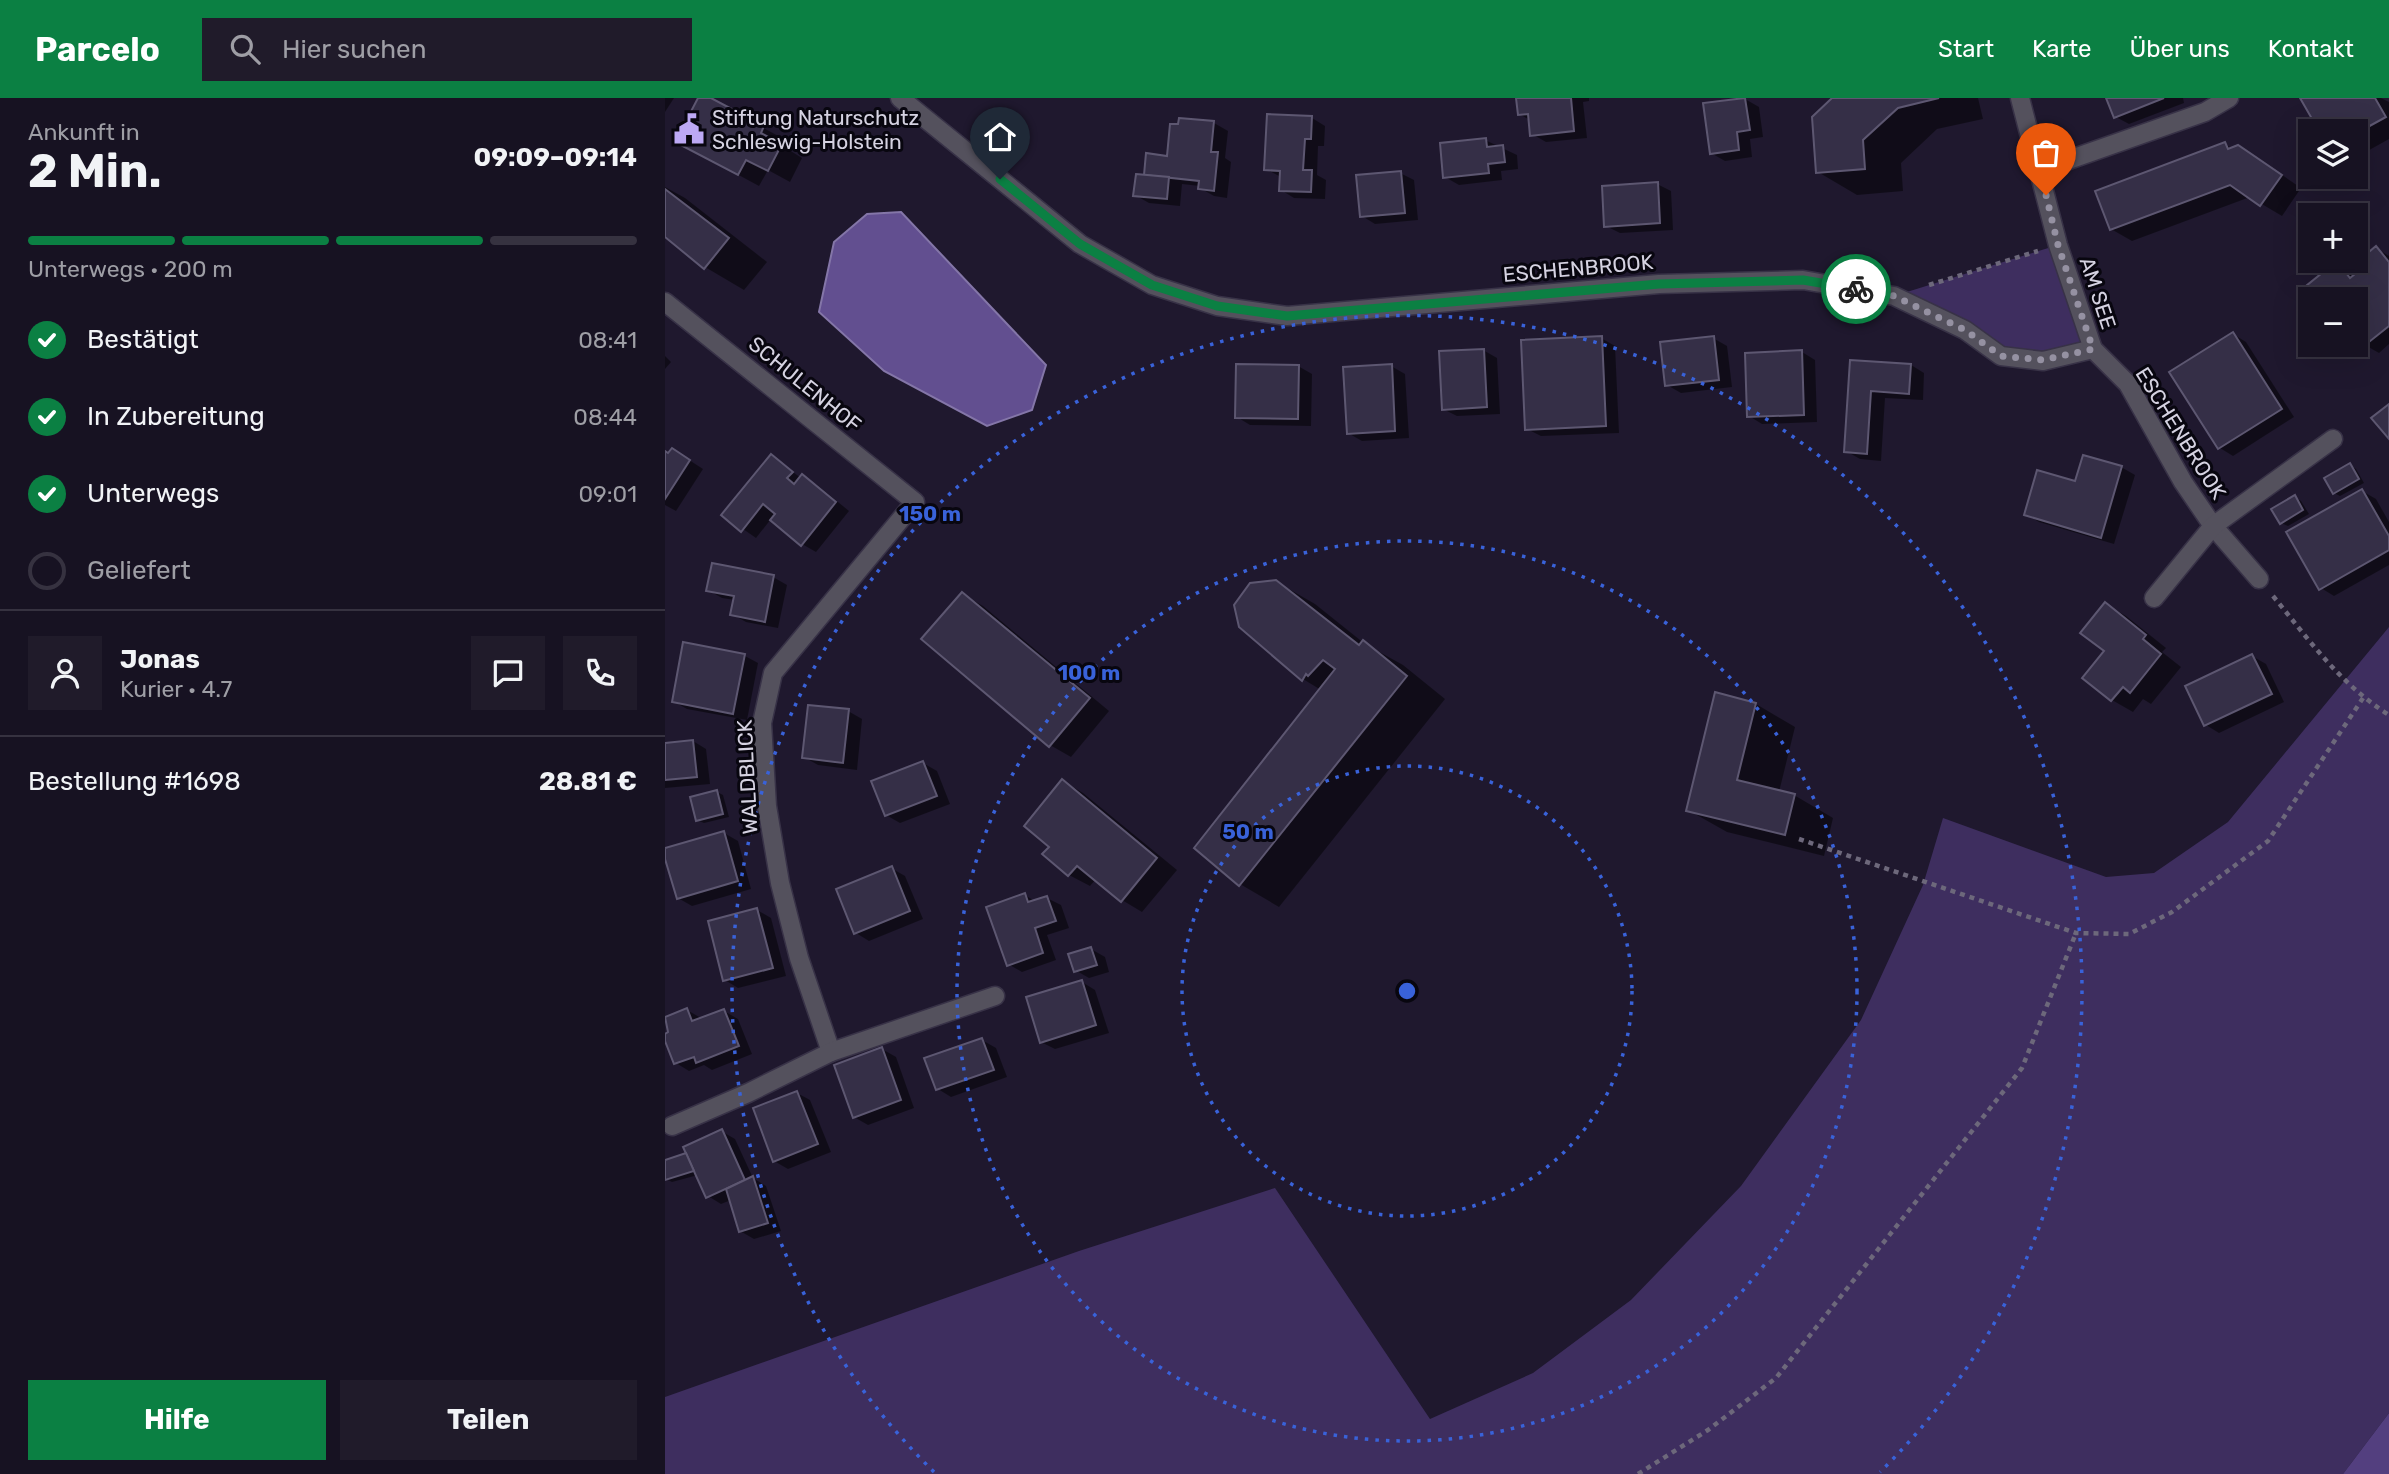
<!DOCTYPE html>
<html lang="de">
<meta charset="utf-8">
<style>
:root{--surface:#171222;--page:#201b2a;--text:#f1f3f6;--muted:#9e9ea5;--line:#363240;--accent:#0b8043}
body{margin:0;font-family:Rubik,sans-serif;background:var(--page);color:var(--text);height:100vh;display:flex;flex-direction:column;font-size:26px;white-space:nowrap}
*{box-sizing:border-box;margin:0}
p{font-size:23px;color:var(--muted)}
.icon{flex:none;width:38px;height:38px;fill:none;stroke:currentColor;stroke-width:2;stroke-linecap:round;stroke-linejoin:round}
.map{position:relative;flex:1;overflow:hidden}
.details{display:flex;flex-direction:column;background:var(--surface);width:665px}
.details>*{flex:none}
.controls{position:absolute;left:1633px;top:21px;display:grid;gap:14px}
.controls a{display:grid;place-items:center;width:70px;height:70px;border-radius:0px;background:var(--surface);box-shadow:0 7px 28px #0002,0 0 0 2px var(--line);font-size:35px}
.pin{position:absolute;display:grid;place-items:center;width:60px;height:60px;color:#fff;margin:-72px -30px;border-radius:50% 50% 50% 0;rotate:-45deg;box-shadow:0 0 7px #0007}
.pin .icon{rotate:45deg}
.courier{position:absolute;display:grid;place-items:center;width:70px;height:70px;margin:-35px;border:5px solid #0b8043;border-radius:50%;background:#fff;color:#222;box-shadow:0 2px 9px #0007}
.summary em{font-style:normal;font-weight:700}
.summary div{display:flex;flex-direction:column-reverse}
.summary{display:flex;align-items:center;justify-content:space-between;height:119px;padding:0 28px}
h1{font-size:46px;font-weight:700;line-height:52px}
.bar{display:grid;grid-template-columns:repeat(4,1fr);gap:10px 7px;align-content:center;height:84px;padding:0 28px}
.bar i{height:9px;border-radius:5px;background:var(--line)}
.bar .active{background:var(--accent)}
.bar p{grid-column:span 4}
.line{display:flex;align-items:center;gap:18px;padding:0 28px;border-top:2px solid var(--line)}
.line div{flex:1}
.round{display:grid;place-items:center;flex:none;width:74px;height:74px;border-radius:0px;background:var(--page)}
ol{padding:0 28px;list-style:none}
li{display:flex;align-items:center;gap:21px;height:77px}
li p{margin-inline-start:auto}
li .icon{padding:7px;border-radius:50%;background:var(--accent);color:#fff;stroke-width:4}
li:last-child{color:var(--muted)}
li i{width:38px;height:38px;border:4px solid var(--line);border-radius:50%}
.button{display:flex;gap:14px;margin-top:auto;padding:14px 28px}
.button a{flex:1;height:80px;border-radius:0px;background:var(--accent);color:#fff;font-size:28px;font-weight:700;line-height:80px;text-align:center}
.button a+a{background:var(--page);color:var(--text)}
header{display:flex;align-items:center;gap:42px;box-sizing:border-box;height:98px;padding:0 35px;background:var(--accent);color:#fff}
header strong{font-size:33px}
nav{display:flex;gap:38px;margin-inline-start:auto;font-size:24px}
.search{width:490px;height:63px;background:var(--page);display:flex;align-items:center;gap:18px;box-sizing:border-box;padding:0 24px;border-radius:0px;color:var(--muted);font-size:26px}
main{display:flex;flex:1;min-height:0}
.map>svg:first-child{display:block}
.green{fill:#3e2e5f}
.forest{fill:#533f7f}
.water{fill:#624f90;stroke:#8476a8;stroke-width:2}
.shadow{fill:#0007}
.building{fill:#352f47;stroke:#5d5771;stroke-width:2}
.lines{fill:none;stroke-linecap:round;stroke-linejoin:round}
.minor-casing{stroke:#383247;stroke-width:21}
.path{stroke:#6d687b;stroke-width:4.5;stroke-dasharray:5 5;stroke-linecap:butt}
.minor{stroke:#54515d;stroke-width:18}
.done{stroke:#9591a2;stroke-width:7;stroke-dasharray:0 12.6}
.route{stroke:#0b8043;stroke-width:9}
.ring{fill:none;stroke:#3962d9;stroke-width:3.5;stroke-dasharray:3.5 7}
.labels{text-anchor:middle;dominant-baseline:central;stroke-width:6;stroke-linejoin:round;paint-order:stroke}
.poi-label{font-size:21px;fill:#d5d2e1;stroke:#08060f;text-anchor:start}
.street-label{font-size:21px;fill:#d5d2e1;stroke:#08060f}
.centre{fill:#3962d9;stroke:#08060f;stroke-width:3.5}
.ring-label{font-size:21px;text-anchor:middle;font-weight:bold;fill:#3962d9;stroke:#08060f;stroke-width:6;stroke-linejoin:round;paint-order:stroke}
</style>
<header>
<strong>Parcelo</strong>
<div class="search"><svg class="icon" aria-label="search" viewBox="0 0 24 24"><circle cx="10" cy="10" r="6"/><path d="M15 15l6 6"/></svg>Hier suchen</div>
<nav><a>Start</a><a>Karte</a><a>Über uns</a><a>Kontakt</a></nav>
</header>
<main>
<section class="details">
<div class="summary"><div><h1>2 Min.</h1><p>Ankunft in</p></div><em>09:09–09:14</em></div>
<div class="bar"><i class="active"></i><i class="active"></i><i class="active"></i><i></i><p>Unterwegs · 200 m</p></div>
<ol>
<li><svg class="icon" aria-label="check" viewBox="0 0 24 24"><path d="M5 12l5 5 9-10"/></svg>Bestätigt<p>08:41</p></li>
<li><svg class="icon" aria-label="check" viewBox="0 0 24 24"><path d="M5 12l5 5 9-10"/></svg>In Zubereitung<p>08:44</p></li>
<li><svg class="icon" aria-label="check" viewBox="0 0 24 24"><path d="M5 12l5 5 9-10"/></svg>Unterwegs<p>09:01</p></li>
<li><i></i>Geliefert</li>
</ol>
<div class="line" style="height:126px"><a class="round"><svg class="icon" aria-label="person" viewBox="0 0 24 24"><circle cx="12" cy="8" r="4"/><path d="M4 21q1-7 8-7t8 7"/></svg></a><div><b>Jonas</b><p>Kurier · 4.7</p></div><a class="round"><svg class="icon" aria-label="chat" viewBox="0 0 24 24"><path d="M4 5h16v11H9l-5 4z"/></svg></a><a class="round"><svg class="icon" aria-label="phone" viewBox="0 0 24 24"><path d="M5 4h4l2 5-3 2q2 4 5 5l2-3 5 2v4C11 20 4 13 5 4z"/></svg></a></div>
<div class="line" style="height:91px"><div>Bestellung #1698</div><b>28.81 €</b></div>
<div class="button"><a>Hilfe</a><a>Teilen</a></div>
</section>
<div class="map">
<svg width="1724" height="1376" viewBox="0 0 1724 1376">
<rect width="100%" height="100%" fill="#1f182e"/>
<!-- green -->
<g class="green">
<path d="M1393 147 1428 251 1336 258 1229 198Z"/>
<path d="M1724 529V1315L1678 1376H0V1299L414 1153 610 1090 765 1321 868 1275 966 1202 1076 1088 1196 922 1258 787 1278 720 1441 779 1489 775 1563 724Z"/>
</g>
<!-- forest -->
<path class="forest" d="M1724 1315V1376H1678Z"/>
<!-- water -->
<path class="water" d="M236 114 381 267 367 312 322 328 219 273 154 214 169 144 202 116Z"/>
<!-- shadow -->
<g class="shadow">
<path d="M0 0H9L0 14Z"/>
<path d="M35 0H42L119 41 116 47 137 60 125 84 103 72 94 88 33 55Z"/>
<path d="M853 0H924V3L918 4 922 40 881 44 867 36 865 22 854 16Z"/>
<path d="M1169 0H1313L1318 21 1272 31 1236 65 1238 93 1192 97 1153 74Z"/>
<path d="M1443 0H1518L1519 5 1464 26 1451 19Z"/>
<path d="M1637 0H1716L1724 4V41L1690 60V33H1656Z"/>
<path d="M1080 1 1094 9 1098 39 1085 41 1087 59 1060 63 1046 55Z"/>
<path d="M647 20 660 28 659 48H653L652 77 661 82 660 101 629 100 616 92V79L601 71Z"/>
<path d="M515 21 549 25 563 33 560 60 566 64 562 100 549 98 535 90V88L517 86 515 108 484 105 470 97 481 79 504 60Z"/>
<path d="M820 42 852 57 853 71 836 73 837 82 794 87 780 79Z"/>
<path d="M1560 46 1568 51 1573 49 1594 61 1636 90 1617 118 1585 99 1467 143 1446 131Z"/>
<path d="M735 75 749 82 753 122 710 126 697 118Z"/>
<path d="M992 86 1006 93 1008 132 955 135 941 128Z"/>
<path d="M0 89 20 100 102 164 79 192 40 169 0 137Z"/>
<path d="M1711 150 1724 158V246L1714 255 1700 247 1690 255 1676 247H1690V201H1654L1643 188 1672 165 1685 173 1690 178 1699 171Z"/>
<path d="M1568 236 1581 244 1629 319 1568 358 1555 350Z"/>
<path d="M936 240 950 248 954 335 876 338 862 331Z"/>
<path d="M1048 240 1062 248 1067 289 1016 295 1002 287Z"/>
<path d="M818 252 832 260 835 316 792 318 778 311Z"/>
<path d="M1137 254 1150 262 1152 324 1097 326 1084 318Z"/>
<path d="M0 258 6 264 0 271Z"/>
<path d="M1187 264 1246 267 1259 275 1258 302 1220 300 1216 363 1195 361 1181 353Z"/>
<path d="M633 268 647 276 646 328 585 327 572 319Z"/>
<path d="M726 268 740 276 744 340 697 343 683 335Z"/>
<path d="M0 354 21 360 38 371 11 413 0 407Z"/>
<path d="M106 358 136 380 151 386 184 413 151 454 137 446 106 421 91 440 58 417Z"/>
<path d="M1685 367 1691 371 1699 385 1675 398 1669 395Z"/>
<path d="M1456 369 1470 377 1449 446 1374 424 1361 416Z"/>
<path d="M1697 393 1711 401 1724 424V467L1669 498 1656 490Z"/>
<path d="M1630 399 1636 403 1644 416 1623 428 1616 425Z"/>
<path d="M108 479 122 487 113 530 81 524 67 516 70 502 57 500 43 492Z"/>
<path d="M610 483 650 506 700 546 738 567 780 601 614 809 575 786 656 592 638 581 575 528Z"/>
<path d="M297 496 318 508 444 613 406 659 385 647Z"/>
<path d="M1441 506 1461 518 1501 550 1497 554 1516 569 1486 606 1478 601 1468 614 1447 602 1420 580 1441 553Z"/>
<path d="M20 546 80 558 93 565 82 622 22 611 8 603Z"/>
<path d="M1587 558 1601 566 1619 604 1554 635 1541 627Z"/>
<path d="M1051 596 1091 606 1130 629 1114 694 1129 697 1168 720 1159 758 1062 734 1023 712Z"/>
<path d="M183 613 197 621 192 672 153 667 139 659Z"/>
<path d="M28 643 41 651 45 686 0 690V646Z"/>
<path d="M258 665 272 673 285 706 235 725 221 717Z"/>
<path d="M398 683 418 695 512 772 477 814 457 802 431 781 425 788 404 777 380 756 386 749Z"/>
<path d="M52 694 58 697 64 719 39 725 32 722Z"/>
<path d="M59 735 73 743 86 791 27 808 13 800 0 752Z"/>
<path d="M226 770 240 778 258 821 204 843 191 835Z"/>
<path d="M360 797 371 804 382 800 396 807 404 830 382 837 391 862 357 874 343 866Z"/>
<path d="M92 812 106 820 121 878 73 890 60 882Z"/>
<path d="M426 851 440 859 444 874 424 880 410 872Z"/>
<path d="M417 884 430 892 444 935 390 951 376 944Z"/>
<path d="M22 912 36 920 59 913 73 921 87 956 47 972 39 967 24 973 11 965 0 939 5 935 0 921Z"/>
<path d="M317 942 331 950 342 979 286 999 273 991Z"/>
<path d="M217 951 231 959 249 1010 203 1027 189 1019Z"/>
<path d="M132 995 145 1002 166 1054 123 1071 109 1063Z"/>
<path d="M56 1033 70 1041 88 1080 101 1088 116 1133 89 1141 75 1133 66 1102 56 1106 43 1098 33 1077 7 1084 1 1081 0 1064 21 1056Z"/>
</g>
<!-- building -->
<g class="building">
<path d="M33 0H46L99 28 96 35 117 46 103 73 81 62 73 77 10 44Z"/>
<path d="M851 0H906L909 33 865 38 863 16 853 17Z"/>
<path d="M1080 0 1085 32 1072 34 1074 52 1045 56 1038 5Z"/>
<path d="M1167 0H1274L1233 10 1198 42 1200 71 1151 75 1147 19Z"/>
<path d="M1441 0H1499L1449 20Z"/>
<path d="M1635 0H1710L1721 19 1690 36V33H1654Z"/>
<path d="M602 16 647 18 646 41H640L638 72H647L646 94 614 93 615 73 599 72Z"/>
<path d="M514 20 549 23 546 54H553L549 93 533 91 534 83 479 77 481 55 502 58 505 26H513Z"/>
<path d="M821 40 822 49 838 47 840 64 823 66 824 75 778 80 775 45Z"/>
<path d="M1560 44 1563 51 1573 47 1617 77 1595 108 1565 87 1445 132 1430 93Z"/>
<path d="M736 73 740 115 695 119 691 77Z"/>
<path d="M471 76 504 79 502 101 468 98Z"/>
<path d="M993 84 995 125 939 129 937 88Z"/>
<path d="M0 91 64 140 39 171 0 139Z"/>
<path d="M1711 148 1724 164V228L1699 248 1690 238V201H1652L1641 188 1672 163 1685 180 1697 170 1692 164Z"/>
<path d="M1568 234 1617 311 1553 351 1504 274Z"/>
<path d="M937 238 941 328 860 332 856 242Z"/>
<path d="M1049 238 1054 282 1000 288 995 244Z"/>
<path d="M819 251 822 309 777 312 774 253Z"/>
<path d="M1137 252 1139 317 1082 319 1080 255Z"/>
<path d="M1185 262 1246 266 1244 296 1206 293 1202 356 1179 354Z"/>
<path d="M571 266 634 267 633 321 570 320Z"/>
<path d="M727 266 730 333 682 336 678 269Z"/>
<path d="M1724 306V341L1706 320Z"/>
<path d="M7 350 25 362 0 401V353L3 355Z"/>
<path d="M106 356 128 374 122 380 129 386 137 376 171 404 136 448 105 422 110 416 98 406 76 434 56 417Z"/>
<path d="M1418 357 1457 368 1436 440 1359 417 1372 372 1410 383Z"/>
<path d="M1685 365 1694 381 1668 396 1659 380Z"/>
<path d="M1697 391 1724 438V452L1654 492 1621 434Z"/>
<path d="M1630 397 1638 412 1615 426 1606 411Z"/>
<path d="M47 465 109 477 100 524 65 517 69 498 41 493Z"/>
<path d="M611 482 694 547 698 542 742 578 574 788 529 750 670 571 658 562 643 578 641 576 637 583 574 529 569 507 585 485Z"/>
<path d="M297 494 425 600 384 649 256 541Z"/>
<path d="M1440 504 1481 537 1478 541 1496 556 1465 595 1458 589 1446 603 1417 580 1439 553 1415 535Z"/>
<path d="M18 544 80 556 68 616 7 604Z"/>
<path d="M1587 556 1607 596 1539 628 1520 588Z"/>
<path d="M1050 594 1091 605 1072 682 1130 696 1120 737 1021 713Z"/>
<path d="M143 607 184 611 178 665 137 660Z"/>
<path d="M28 642 32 679 0 682V645Z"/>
<path d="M258 663 272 698 220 718 206 683Z"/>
<path d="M397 681 492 760 456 804 412 768 403 778 377 756 384 749 359 728Z"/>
<path d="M52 692 58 716 31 723 25 699Z"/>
<path d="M59 733 73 783 12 801 0 761V750Z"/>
<path d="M227 768 245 813 189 836 171 791Z"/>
<path d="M360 795 363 804 382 798 391 823 370 830 378 855 342 868 321 809Z"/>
<path d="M92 810 108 870 58 883 43 823Z"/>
<path d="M426 849 432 867 409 874 403 856Z"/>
<path d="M417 882 431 927 375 945 361 899Z"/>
<path d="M22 910 27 923 59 911 74 948 31 965 29 959 9 966 0 943V936L3 934 0 919Z"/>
<path d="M317 940 329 972 271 992 259 960Z"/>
<path d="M217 949 236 1002 188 1020 169 967Z"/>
<path d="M132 993 153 1046 108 1064 88 1010Z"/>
<path d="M57 1031 80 1082 41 1100 18 1049Z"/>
<path d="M21 1055 29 1073 0 1082V1062Z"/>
<path d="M88 1078 103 1125 74 1134 61 1091Z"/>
</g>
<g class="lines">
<!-- minor casing -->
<g class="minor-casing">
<g id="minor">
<path d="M235 0 415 146 487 187 552 208 622 218 994 186 1138 182 1229 198 1300 232 1336 258 1378 263 1428 251"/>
<path d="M1355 0 1393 147 1428 251 1463 286 1518 384 1548 428 1594 481"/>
<path d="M1375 72 1540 14 1564 0"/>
<path d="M0 204 250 404 108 575 97 625 102 708 115 785 134 860 166 954"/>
<path d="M1489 500 1548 428 1668 341"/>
<path d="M7 1028 83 995 166 954 330 898"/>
</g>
</g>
<!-- path -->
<g class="path">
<path d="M1264 187 1373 153"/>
<path d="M1608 498C1645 543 1674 585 1724 617"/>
<path d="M1134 741 1411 835 1464 836 1507 814 1603 743 1698 600"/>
<path d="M973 1376 1043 1332 1111 1280 1357 970 1411 835"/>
</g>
<!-- minor -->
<use href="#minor" class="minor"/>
</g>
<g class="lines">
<!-- done -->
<path class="done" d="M1191 191 1229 198 1300 232 1336 258 1378 262 1428 251 1393 147 1381 97"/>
<!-- route -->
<path class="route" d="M335 81 415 146 487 187 552 208 622 218 994 186 1138 182 1191 191"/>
</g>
<!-- distance rings -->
<g class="ring">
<circle cx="742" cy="893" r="225"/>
<circle cx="742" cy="893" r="450"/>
<path d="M269 1374A675 675 0 1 1 1215 1374"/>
</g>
<!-- icons -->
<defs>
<g id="civic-bare" transform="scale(2.415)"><path d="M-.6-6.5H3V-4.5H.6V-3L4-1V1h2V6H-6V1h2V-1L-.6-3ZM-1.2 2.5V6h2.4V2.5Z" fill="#bda9f5" stroke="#08060f" stroke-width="2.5" paint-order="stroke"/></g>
</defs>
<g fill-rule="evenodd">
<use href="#civic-bare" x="24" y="31"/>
</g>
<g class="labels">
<!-- poi labels -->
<g class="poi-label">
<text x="47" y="19">Stiftung Naturschutz<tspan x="47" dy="24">Schleswig-Holstein</tspan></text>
</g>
<!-- street labels -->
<g class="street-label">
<text transform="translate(913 170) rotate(-5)">ESCHENBROOK</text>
<text transform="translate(1433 195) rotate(72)">AM SEE</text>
<text transform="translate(140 286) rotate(39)">SCHULENHOF</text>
<text transform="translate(1516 335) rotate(58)">ESCHENBROOK</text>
<text transform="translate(82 679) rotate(-93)">WALDBLICK</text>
</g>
</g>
<circle cx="742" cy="893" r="10" class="centre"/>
<g class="ring-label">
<text x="265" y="423">150 m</text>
<text x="424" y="582">100 m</text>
<text x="583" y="741">50 m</text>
</g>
</svg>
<div class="controls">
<a><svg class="icon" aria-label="layers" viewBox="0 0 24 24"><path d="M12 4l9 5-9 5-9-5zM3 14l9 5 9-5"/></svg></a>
<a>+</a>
<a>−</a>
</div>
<div class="pin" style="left:1381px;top:97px;background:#ea580c"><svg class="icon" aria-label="bag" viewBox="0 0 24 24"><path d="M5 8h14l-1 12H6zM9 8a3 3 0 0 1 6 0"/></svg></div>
<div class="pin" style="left:335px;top:81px;background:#1f2937"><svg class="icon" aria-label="home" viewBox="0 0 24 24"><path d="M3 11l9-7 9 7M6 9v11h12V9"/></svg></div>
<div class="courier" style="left:1191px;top:191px"><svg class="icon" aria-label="bike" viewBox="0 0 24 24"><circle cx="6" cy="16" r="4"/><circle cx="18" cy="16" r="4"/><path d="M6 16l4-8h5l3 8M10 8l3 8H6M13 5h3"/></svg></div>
</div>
</main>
